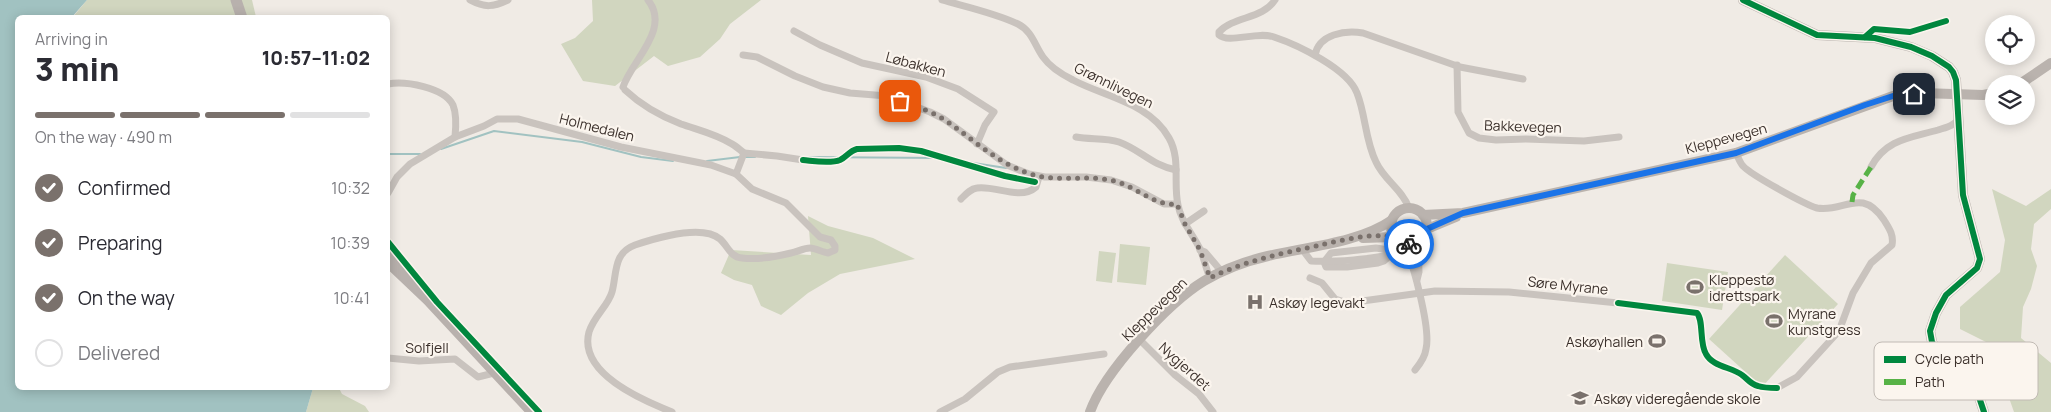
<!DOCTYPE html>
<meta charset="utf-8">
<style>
:root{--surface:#fff;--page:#f2f2f3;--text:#2b2b33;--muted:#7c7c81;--line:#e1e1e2;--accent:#7a716c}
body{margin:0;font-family:Manrope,sans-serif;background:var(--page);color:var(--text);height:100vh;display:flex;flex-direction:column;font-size:19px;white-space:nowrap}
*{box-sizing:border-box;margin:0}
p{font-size:16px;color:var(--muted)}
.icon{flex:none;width:28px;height:28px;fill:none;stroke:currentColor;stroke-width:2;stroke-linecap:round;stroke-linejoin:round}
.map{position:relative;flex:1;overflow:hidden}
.details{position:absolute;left:15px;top:15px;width:375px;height:375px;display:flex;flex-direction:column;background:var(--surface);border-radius:8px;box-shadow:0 2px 12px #0003}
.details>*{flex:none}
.tools{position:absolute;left:1985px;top:15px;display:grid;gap:10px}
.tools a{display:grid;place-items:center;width:50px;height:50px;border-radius:50%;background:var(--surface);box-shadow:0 2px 12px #0003;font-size:25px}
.pin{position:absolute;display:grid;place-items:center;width:42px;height:42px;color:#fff;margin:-21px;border-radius:10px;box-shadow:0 2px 8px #0006}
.courier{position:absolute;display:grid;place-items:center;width:50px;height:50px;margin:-25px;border:4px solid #1a73e8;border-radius:50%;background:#fff;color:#222;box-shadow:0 1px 6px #0007}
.headline em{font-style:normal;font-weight:800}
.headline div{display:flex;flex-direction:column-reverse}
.headline{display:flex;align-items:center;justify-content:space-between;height:85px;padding:0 20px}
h1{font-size:32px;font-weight:800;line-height:38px}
.bar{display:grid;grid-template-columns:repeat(4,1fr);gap:8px 5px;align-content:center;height:60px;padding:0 20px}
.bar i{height:6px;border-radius:4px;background:var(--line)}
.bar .current{background:var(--accent)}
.bar p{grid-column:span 4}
ol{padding:0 20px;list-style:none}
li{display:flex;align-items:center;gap:15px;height:55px}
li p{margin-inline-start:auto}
li .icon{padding:5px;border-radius:50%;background:var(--accent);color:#fff;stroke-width:4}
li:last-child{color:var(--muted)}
li i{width:28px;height:28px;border:2px solid var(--line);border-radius:50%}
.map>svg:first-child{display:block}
.green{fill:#d1d6bf}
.water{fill:#a1c2c1}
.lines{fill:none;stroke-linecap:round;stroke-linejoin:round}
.stream{stroke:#a1c2c1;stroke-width:2}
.street{stroke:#c9c3be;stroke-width:7}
.secondary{stroke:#bab3ae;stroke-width:10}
.primary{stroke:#b8b1ad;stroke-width:11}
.quiet{stroke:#57b246;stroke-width:5;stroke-dasharray:10 5;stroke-linecap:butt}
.cycleway-casing{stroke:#fbf5ee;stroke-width:9}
.cycleway{stroke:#00873e;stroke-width:6}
.done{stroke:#7a716c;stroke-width:5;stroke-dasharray:0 9}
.route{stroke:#1a73e8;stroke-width:6}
.labels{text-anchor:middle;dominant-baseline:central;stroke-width:4.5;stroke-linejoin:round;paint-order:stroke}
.street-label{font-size:14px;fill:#3b302b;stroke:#fbf5ee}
.poi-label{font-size:14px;fill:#3b302b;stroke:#fbf5ee;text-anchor:start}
.key{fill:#fbf5ee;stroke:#c1bab4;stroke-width:1}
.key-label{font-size:14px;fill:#3b302b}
</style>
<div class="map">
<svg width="2051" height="412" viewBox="0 0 2051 412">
<rect width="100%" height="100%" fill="#f0ebe5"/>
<!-- green -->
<g class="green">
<path d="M87 0H252L256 17 72 18Z"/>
<path d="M592 0H761L730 24 720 39 700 57 668 66 654 56 615 86 583 81 561 44 575 38 593 21Z"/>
<path d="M1992 189 2026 206 2051 189V209L2034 224 2031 249 2037 266 2031 289 2023 307 2021 338 2051 363V412H2014L1990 344 1960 329V307L2000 272 2005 240Z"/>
<path d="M808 216 828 226 873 238 915 259 840 274 808 293 781 315 761 306 752 285 734 280 721 273 731 250 811 255Z"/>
<path d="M1120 244 1150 247 1146 285 1117 282Z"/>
<path d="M1099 251 1116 253 1112 283 1096 281Z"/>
<path d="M1785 255 1838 304 1762 387 1709 339Z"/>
<path d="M1667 263 1728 272 1722 310 1662 301Z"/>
<path d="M313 388H339L342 394 365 406 369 412H306Z"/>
</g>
<!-- water -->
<path class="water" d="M0 0H87L72 17 18 18V388H313L306 412H0Z"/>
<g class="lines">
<!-- stream -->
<g class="stream">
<path d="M441 149 494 131 582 142 641 157 673 161"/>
<path d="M388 154H420"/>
<path d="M745 157H755"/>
<path d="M805 157 941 158 1006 168"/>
<path d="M707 161 740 157"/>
</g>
<!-- street -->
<g class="street">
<path d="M470 0C485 8 493 7 508 0"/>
<path d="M942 0C967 7 995 13 1018 24 1032 31 1035 46 1043 57 1050 67 1063 75 1073 80 1105 97 1150 103 1169 138 1181 159 1173 183 1178 205 1181 222 1193 234 1200 249 1204 258 1206 269 1210 278"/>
<path d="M1275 0C1263 19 1234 16 1219 32V35C1229 44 1257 31 1274 37 1298 45 1348 69 1357 93 1366 116 1365 140 1376 162 1384 180 1402 189 1409 208"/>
<path d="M794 31 820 45 862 63 926 77 958 89 994 112 985 125 977 144"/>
<path d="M743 55 757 57 795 76 823 87 850 93 887 96 930 112 944 119 1007 165 1029 174 1045 177H1086L1111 180 1132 187 1164 204H1177"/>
<path d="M1315 55C1319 34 1345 30 1363 33L1460 67 1523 79"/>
<path d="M1457 65 1458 112 1469 133 1479 138 1496 140 1526 139 1584 141 1619 137"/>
<path d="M388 84C405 81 444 87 453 105 457 115 456 127 455 137"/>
<path d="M623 87C632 60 671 29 648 0"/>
<path d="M1076 137C1090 140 1105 137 1119 142 1141 150 1151 165 1176 170"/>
<path d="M744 153 777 156 803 160"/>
<path d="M1736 153C1738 157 1740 163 1743 166 1751 175 1806 205 1817 208 1844 213 1861 186 1884 220 1889 228 1894 235 1892 245L1871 263 1853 293 1839 331 1797 377 1777 388"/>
<path d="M1871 167C1886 139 1910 138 1938 130 1947 127 1953 126 1959 119"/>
<path d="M388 193 397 177 410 164 455 137 484 126 497 119H518L621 147 711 165 736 174 744 153C740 150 736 146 732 144 716 134 698 130 681 124 660 116 641 105 625 90"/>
<path d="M961 199C966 194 970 189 977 188 995 185 1020 201 1036 187L1039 177"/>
<path d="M1185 224 1204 211"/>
<path d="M1403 243C1413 260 1431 330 1426 349 1425 357 1420 364 1415 370"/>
<path d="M1376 248 1395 251 1384 261 1378 263 1347 267H1326L1324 262 1331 253Z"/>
<path d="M1302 249 1311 261C1326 262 1382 260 1394 252 1397 250 1399 245 1401 242"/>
<path d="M1200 250 1205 252 1222 272"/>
<path d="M1310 278 1322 283 1335 299 1348 303 1435 291 1509 292 1618 303"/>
<path d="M1417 280 1419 272 1418 241"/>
<path d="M1140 340 1175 375 1199 394 1213 412"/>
<path d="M388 358 419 361 455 359 478 377 490 374"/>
<path d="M672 412C642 400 578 373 589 332 594 316 608 306 612 292 617 273 613 253 635 245 656 238 702 224 720 239 728 246 730 257 742 258 759 260 775 257 791 253 797 252 804 248 810 248 815 248 822 252 828 253L835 250V246L831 240 820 237 786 203 752 189 736 174"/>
<path d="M940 412 965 399 998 372 1010 367 1104 354"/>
</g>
<!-- secondary -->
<g class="secondary">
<path d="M1743 0 1817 35 1875 38 1911 47 1932 56 1949 67 1953 72 1956 80 1963 195 1980 259 1977 268 1946 295 1936 313 1930 331 1932 342 1941 358 1947 365 1969 379 1976 388 1984 412"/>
<path d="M2020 84 2051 63"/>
<circle cx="1409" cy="226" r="18"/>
<path d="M1423 215 1463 213 1736 153 1893 96 1922 93 1983 95 1994 93"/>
<path d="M1427 229 1456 217"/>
<path d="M1363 238 1395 237"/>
<path d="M1090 412C1104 372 1168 303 1204 281 1224 269 1246 261 1268 256 1306 247 1359 243 1392 220"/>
</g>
<!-- primary -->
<g class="primary">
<path d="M236 0 242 18"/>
<path d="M388 248 407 273"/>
<path d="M388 262 428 300 532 412"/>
</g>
<!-- quiet -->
<path class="quiet" d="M1852 202 1853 195 1871 167"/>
<!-- cycleway casing -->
<g class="cycleway-casing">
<g id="cycleway">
<path d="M1743 0 1817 35 1875 38 1911 47 1932 56 1949 67 1953 72 1956 80 1963 195 1980 259 1977 268 1946 295 1936 313 1930 331 1932 342 1941 358 1947 365 1969 379 1976 388 1984 412"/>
<path d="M1865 37 1874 29 1910 32 1946 21"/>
<path d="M803 160C814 161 830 164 840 160 847 157 849 151 857 149L899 148 921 151 1005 176 1035 182"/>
<path d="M388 242 437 302 539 412"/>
<path d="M1618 303 1697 313C1704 321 1699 343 1706 354 1713 367 1732 367 1742 375 1748 379 1750 384 1758 386 1764 388 1770 388 1777 388"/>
</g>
</g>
<!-- cycleway -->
<use href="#cycleway" class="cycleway"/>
</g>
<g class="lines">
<!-- done -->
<path class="done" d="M900 101C915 106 931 111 945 120 973 139 996 162 1028 173 1057 184 1088 173 1118 182 1137 188 1157 207 1177 204L1185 224 1200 250 1210 278C1244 261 1279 254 1316 246 1339 241 1364 234 1388 236 1396 237 1401 242 1409 244"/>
<!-- route -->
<path class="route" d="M1409 244 1421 239 1427 229 1463 213 1736 153 1865 105 1893 96 1914 94"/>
</g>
<!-- icons -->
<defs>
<g id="stadium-bare" transform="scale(1.35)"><path d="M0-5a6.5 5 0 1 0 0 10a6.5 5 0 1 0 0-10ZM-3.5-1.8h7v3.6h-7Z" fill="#7a716c" stroke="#fbf5ee" stroke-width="2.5" paint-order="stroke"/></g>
<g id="hospital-bare" transform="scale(1.35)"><path d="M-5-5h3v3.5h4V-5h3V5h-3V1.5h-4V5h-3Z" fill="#7a716c" stroke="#fbf5ee" stroke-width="2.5" paint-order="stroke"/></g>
<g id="school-bare" transform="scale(1.35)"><path d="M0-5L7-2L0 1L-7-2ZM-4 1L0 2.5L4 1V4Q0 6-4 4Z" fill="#7a716c" stroke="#fbf5ee" stroke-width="2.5" paint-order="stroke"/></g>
</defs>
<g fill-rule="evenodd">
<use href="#stadium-bare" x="1695" y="287"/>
<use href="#hospital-bare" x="1255" y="302"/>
<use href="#stadium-bare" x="1774" y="321"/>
<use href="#stadium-bare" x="1657" y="341"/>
<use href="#school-bare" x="1580" y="398"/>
</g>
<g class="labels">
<!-- street labels -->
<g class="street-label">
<text transform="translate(916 64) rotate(15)">Løbakken</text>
<text transform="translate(1114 85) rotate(26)">Grønnlivegen</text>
<text transform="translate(1523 126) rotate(2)">Bakkevegen</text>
<text transform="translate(597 127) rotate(14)">Holmedalen</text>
<text transform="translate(1726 138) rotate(-15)">Kleppevegen</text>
<text transform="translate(1568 285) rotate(6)">Søre Myrane</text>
<text transform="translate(1154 309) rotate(-44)">Kleppevegen</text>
<text x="427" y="347">Solfjell</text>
<text transform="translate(1185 366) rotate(42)">Nygjerdet</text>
</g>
<!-- poi labels -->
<g class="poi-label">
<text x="1709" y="279">Kleppestø<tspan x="1709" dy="16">idrettspark</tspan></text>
<text x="1269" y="302">Askøy legevakt</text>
<text x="1788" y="313">Myrane<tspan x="1788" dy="16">kunstgress</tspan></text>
<text x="1643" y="341" text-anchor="end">Askøyhallen</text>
<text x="1594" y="398">Askøy videregående skole</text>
</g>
</g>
<!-- legend -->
<rect x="1874" y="342" width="164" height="58" rx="8" class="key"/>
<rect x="1884" y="356" width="22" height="7" fill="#00873e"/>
<rect x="1884" y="379" width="22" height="6" fill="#57b246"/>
<g class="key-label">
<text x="1915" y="364">Cycle path</text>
<text x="1915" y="387">Path</text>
</g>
</svg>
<div class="tools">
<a><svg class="icon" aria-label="locate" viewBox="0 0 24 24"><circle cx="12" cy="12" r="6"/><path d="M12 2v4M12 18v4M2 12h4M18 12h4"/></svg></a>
<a><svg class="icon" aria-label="layers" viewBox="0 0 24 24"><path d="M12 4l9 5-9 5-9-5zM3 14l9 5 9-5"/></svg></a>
</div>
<div class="pin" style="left:900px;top:101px;background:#ea580c"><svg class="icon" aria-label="bag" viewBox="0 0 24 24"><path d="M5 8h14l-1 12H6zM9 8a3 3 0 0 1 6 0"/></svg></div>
<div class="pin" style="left:1914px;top:94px;background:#1f2937"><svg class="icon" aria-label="home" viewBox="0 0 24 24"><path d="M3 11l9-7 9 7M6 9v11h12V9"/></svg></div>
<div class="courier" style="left:1409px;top:244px"><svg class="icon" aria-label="bike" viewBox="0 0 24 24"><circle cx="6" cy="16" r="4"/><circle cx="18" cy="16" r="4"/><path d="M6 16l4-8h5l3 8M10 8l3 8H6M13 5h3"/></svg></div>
<section class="details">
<div class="headline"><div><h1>3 min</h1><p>Arriving in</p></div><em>10:57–11:02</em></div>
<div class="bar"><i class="current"></i><i class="current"></i><i class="current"></i><i></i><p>On the way · 490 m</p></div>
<ol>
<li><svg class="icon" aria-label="check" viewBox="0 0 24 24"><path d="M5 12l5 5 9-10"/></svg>Confirmed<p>10:32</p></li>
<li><svg class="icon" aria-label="check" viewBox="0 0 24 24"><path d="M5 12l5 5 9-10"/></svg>Preparing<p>10:39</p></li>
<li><svg class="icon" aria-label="check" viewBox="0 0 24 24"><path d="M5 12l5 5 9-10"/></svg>On the way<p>10:41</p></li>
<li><i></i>Delivered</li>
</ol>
</section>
</div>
